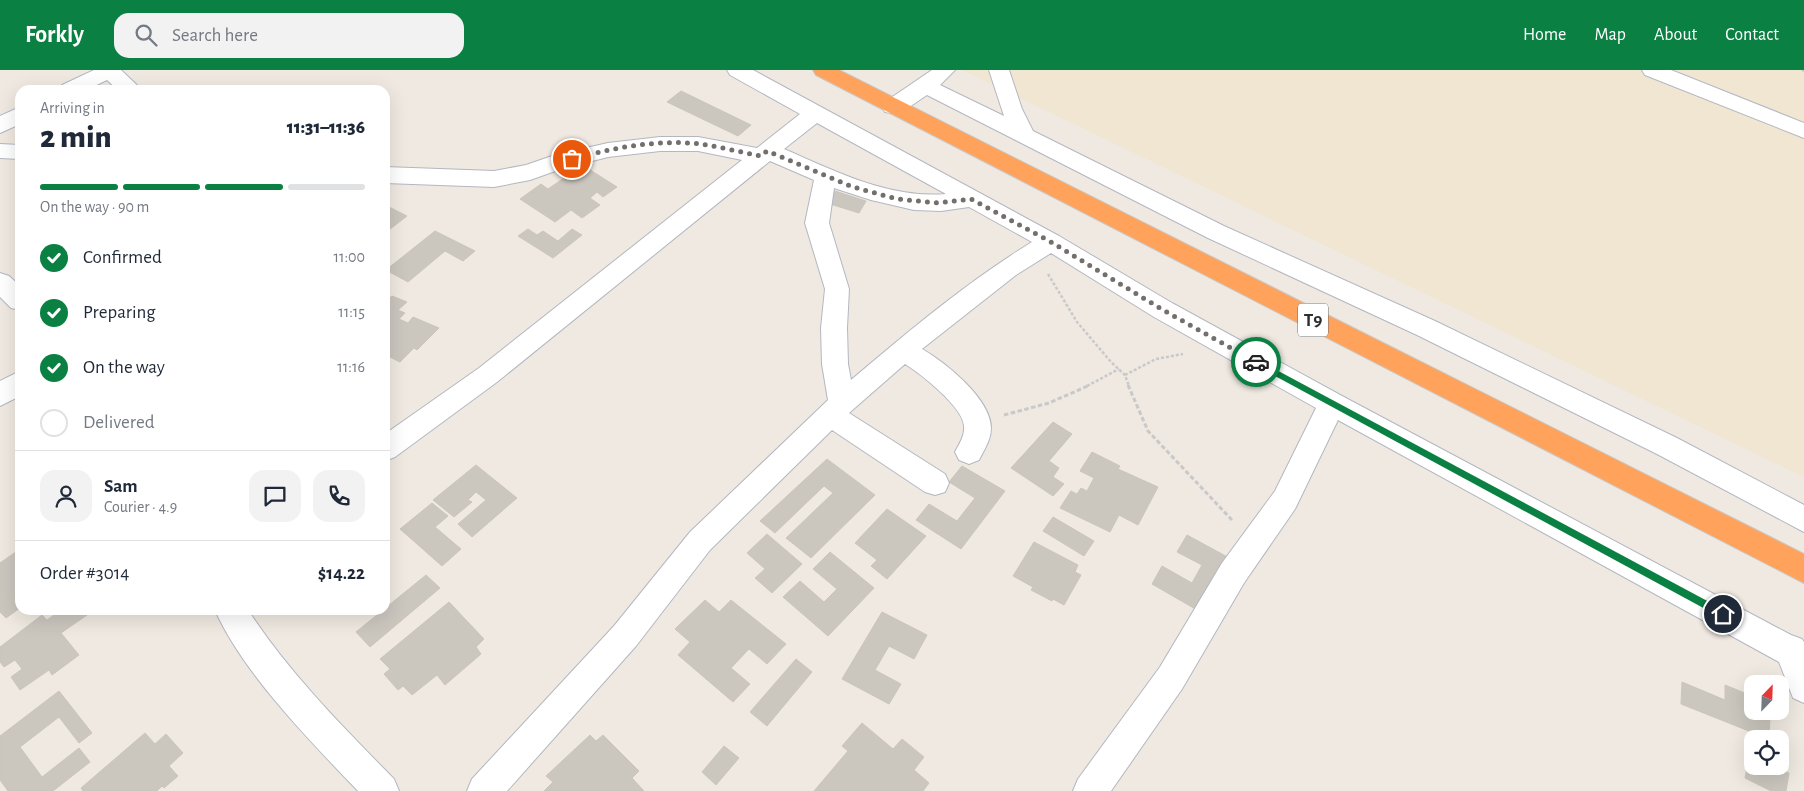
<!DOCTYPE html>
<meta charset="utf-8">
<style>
:root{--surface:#fff;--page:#f2f2f3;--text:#1f2937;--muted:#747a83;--line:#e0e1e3;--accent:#0b8043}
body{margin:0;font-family:"Alegreya Sans",sans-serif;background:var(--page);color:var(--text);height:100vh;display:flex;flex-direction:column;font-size:19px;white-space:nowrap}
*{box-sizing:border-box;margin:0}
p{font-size:16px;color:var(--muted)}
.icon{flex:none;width:28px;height:28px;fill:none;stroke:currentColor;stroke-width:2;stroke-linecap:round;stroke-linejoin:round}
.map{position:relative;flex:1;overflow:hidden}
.panel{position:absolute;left:15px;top:15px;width:375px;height:530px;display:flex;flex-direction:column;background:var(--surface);border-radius:15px;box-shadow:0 5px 20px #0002}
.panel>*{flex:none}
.needle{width:32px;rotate:23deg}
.fabs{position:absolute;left:1744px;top:605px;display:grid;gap:10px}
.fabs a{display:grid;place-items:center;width:45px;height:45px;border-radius:10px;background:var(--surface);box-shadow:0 5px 20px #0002;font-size:25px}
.pin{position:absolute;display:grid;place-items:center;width:42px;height:42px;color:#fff;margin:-21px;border:2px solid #fff;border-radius:50%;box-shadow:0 1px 5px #0007}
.courier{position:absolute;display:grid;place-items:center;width:50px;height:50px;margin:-25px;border:4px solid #0b8043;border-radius:50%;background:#fff;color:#222;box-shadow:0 1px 6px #0007}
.summary em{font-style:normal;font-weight:800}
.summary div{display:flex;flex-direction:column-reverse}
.summary{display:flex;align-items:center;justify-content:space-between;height:85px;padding:0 25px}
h1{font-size:32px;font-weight:800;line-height:38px}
.bar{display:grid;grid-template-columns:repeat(4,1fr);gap:8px 5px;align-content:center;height:60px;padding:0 25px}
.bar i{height:6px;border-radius:4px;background:var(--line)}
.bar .selected{background:var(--accent)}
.bar p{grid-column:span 4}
.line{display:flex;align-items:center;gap:12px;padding:0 25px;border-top:1px solid var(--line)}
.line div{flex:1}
.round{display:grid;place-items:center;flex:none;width:52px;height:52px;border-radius:15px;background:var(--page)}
ol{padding:0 25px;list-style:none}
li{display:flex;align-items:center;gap:15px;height:55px}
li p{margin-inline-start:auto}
li .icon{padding:5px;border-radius:50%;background:var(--accent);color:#fff;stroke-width:4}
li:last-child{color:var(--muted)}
li i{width:28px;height:28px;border:2px solid var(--line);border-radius:50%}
header{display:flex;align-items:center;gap:30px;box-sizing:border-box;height:70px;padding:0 25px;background:var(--accent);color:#fff}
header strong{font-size:24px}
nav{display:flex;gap:28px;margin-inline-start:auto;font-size:18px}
.search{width:350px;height:45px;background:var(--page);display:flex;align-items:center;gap:12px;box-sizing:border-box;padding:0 18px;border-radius:15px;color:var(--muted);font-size:19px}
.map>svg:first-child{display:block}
.education{fill:#f0e6d1}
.building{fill:#cbc7bf;stroke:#cbc5ba}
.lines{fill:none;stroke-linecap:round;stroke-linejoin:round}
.minor-casing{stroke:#b4b7c1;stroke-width:2}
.highway-casing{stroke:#c9c9c9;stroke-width:2}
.path-far1{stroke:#c9c9c9;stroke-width:2.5;stroke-dasharray:3 2;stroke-linecap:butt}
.path{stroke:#c9c9c9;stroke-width:3;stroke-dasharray:4.5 2.5;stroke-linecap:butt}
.minor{fill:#fff;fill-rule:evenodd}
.highway{fill:#ffa35c;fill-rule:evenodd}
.route{fill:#0b8043}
.done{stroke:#726f6d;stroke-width:5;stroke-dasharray:0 9}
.labels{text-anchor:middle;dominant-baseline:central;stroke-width:5;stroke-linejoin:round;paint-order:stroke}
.shield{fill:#fff;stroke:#6d6d6d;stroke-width:1}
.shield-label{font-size:19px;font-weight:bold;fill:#2e2e2e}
</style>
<header>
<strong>Forkly</strong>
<div class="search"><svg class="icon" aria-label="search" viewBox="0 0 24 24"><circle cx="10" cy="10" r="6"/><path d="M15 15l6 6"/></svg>Search here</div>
<nav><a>Home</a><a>Map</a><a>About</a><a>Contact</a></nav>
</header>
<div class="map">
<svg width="1804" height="721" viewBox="0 0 1804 721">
<rect width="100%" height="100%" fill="#efe9e1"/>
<!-- education -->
<path class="education" d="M962 0H1804V407Z"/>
<!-- building -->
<g class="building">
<path d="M681 21 751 55 738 66 667 32Z"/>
<path d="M587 98 617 117 603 127 597 122 590 128 600 135 582 148 571 140 555 152 520 129 541 114 548 119 564 108 568 111Z"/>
<path d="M835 121 866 131 859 143 827 133Z"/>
<path d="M385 135 407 146 385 163Z"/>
<path d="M528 159 537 165 543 161 558 171 572 159 582 165 553 188 518 166Z"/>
<path d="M435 161 475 181 463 191 445 181 408 212 386 200Z"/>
<path d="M392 226 407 232 398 240 405 243 399 249 408 253 413 247 439 258 417 280 414 278 400 292 390 287 385 291V232Z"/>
<path d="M1053 352 1072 364 1049 391 1059 398 1053 407 1064 414 1053 426 1011 398Z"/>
<path d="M1092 382 1120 396 1118 399 1158 417 1138 455 1119 445 1110 462 1060 438 1071 421 1077 424 1081 418 1087 421 1094 408 1080 401Z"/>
<path d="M827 389 875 425 811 488 786 468 833 423 824 416 775 463 760 451Z"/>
<path d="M476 395 517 428 472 467 458 454 486 430 476 422 468 430 472 432 454 447 433 430Z"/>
<path d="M962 396 1005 421 961 479 916 450 929 434 957 451 975 428 949 412Z"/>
<path d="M432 433 448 446 435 457 461 479 442 496 400 459Z"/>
<path d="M887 439 926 466 887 509 871 496 877 490 855 473Z"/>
<path d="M1053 447 1094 471 1084 486 1043 461Z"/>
<path d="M767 464 802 494 772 523 755 508 765 499 747 483Z"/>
<path d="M1187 465 1233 490 1204 544 1152 514 1162 496 1192 513 1202 495 1177 482Z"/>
<path d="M1034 472 1078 495 1075 502 1081 505 1064 535 1053 529 1052 531 1031 520 1033 517 1013 506Z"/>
<path d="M20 479V538L6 548 0 542V493Z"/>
<path d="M830 482 874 518 828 566 783 527 800 511 824 532 837 519 813 499Z"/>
<path d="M426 505 440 518 370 577 356 562Z"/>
<path d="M705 530 719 542 731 530 786 574 767 594 749 579 731 598 750 614 733 632 678 585 690 572 675 559Z"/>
<path d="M449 532 484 569 476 577 481 584 445 615 437 605 412 625 403 616 398 620 384 604 390 599 380 589Z"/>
<path d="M61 540H82L87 545 61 563 79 585 52 605 49 600 20 620 11 607 22 599 15 590 4 597 0 592V577L42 545 47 550Z"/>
<path d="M882 542 927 565 914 589 889 576 875 600 901 614 889 634 842 609Z"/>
<path d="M796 589 812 602 767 656 750 642Z"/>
<path d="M1682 612 1725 630V615L1752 626V641L1770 647 1769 669 1681 634Z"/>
<path d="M59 621 92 663 79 673 59 647 20 677 42 707 79 678 90 692 53 721H8L0 710V666Z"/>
<path d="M862 653 893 679 902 669 924 687 914 700 929 713 923 721H814L848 681 842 676Z"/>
<path d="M145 663 155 674 166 664 183 683 169 696 178 706 164 718 162 716 157 721H83L81 718Z"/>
<path d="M590 665 596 671 603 665 639 701 632 708 644 721H544L553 712 546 706Z"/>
<path d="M724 676 739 688 716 715 702 702Z"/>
<path d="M1750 683 1752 685V696H1775L1789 703 1786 721H1771L1745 708Z"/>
</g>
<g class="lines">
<!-- minor casing -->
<g class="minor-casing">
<g id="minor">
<path d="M94 0H121L142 20H118L107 10 86 20H58L62 15Z"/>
<path d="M727 0H753L1059 166 1172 233 1342 326 1791 565 1802 569 1804 572V633L1793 628 1779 592 1338 350 1295 439 1244 513 1182 619 1111 721H1073L1078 709 1160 597 1222 493 1275 421 1316 338 1154 247 1051 183 1016 205 922 279C945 292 991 329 991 358 991 370 984 380 979 390L969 394 959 390 955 382C959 374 965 366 964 356 963 337 921 304 905 294L849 343 945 404 949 413 945 422 935 425 925 422 832 360 710 480 636 576 507 721H467L472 709 614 556 690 462 828 330 822 294 821 258 825 219 805 153 814 110 770 91 497 312 395 387 385 391V364L479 298 742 90 698 81H660L608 87 561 99 530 110 494 117 385 113V97L494 101 526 95 555 85 608 73 660 67H698L757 78 800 44 730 5ZM817 53 946 124C889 129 835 101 784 79ZM834 118 871 130 914 140 941 141 969 137 1032 172C967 212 909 261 851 310L848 294 847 258 849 219 829 153Z"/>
<path d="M932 0H955L940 15 1004 46 989 0H1009L1022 39 1033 61 1224 156 1435 251 1677 368 1804 435V462L1657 384 1417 265 1208 168 927 25C914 33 901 46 885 42L882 37 885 32Z"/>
<path d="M1642 0H1671L1804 53V68L1645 5Z"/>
<path d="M20 37V54L0 63V46Z"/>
<path d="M0 74 20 75V89L0 88Z"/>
<path d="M0 203 9 206 20 216V240L11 238 0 227Z"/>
<path d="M20 301V326L0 336V311Z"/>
<path d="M215 540H248C289 603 342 656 394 709L399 721H358C310 671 243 603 215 540Z"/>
</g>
</g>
<!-- highway casing -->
<g class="highway-casing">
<path id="highway" d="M813 0H839L1804 484V513L816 5Z"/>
</g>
<!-- path-far1 -->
<g class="path-far1">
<path d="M1802 0 1804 1"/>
<path d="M1048 204 1077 252 1111 292 1125 305 1129 316"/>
<path d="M1125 305 1156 289 1183 284"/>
<path d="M1087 316 1119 299"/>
</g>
<!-- path -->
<g class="path">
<path d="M1128 315 1148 361 1232 450"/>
<path d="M1004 345 1049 333 1090 315"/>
</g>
<!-- minor -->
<use href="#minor" class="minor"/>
<!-- highway -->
<use href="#highway" class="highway"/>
</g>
<!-- route -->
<path class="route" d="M1256 289 1726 541V547H1720L1253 294 1252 292Z"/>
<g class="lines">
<!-- done -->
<path class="done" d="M572 89C612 78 658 69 700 74 720 77 741 82 761 86L767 81 853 117 897 129 938 133 971 129 1051 172 1163 240 1256 292"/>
</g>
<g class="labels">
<!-- shield labels -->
<rect class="shield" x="1298" y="233.5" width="30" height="33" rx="4"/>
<g class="shield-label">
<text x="1313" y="250">T9</text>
</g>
</g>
</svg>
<div class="fabs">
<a><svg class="needle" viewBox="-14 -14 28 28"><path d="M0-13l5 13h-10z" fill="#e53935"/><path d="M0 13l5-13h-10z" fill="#747a83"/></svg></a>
<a><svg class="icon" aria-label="locate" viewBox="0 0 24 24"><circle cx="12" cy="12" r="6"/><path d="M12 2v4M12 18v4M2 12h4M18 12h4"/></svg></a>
</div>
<div class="pin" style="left:572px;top:89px;background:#ea580c"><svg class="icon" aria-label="bag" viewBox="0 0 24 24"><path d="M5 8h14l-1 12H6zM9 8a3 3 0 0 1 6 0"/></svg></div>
<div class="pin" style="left:1723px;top:544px;background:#1f2937"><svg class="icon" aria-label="home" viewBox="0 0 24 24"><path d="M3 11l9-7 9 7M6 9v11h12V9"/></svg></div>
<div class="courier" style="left:1256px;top:292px"><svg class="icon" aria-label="car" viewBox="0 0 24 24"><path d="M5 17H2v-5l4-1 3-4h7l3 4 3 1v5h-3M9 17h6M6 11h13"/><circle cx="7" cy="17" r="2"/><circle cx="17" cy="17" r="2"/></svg></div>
<section class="panel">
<div class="summary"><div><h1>2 min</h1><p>Arriving in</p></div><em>11:31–11:36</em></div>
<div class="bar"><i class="selected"></i><i class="selected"></i><i class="selected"></i><i></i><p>On the way · 90 m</p></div>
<ol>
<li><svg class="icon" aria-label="check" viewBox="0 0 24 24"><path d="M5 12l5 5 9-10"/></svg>Confirmed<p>11:00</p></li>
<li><svg class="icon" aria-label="check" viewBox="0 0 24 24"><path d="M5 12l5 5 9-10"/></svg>Preparing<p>11:15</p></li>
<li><svg class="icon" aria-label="check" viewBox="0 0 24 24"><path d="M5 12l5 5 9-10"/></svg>On the way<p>11:16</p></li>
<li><i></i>Delivered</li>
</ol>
<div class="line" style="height:90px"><a class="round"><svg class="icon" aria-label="person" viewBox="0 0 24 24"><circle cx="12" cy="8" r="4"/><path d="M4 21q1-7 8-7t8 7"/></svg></a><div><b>Sam</b><p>Courier · 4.9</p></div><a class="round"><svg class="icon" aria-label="chat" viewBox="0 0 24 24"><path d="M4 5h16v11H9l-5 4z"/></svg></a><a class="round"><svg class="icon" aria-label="phone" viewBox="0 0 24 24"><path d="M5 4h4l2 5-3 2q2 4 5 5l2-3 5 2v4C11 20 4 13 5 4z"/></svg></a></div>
<div class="line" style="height:65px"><div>Order #3014</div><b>$14.22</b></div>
</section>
</div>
